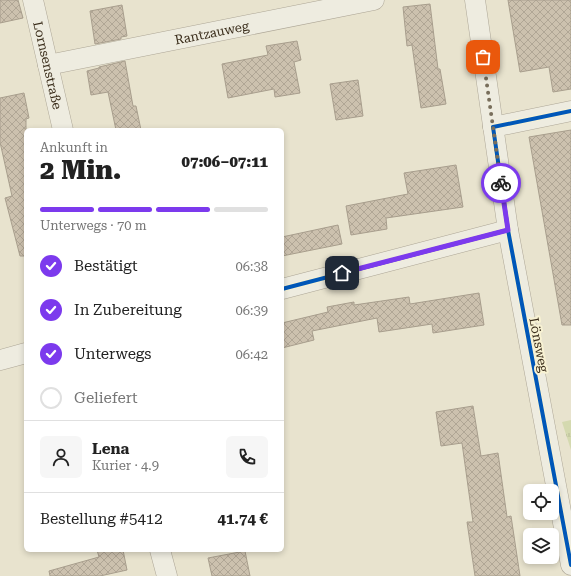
<!DOCTYPE html>
<html lang="de">
<meta charset="utf-8">
<style>
:root{--surface:#fff;--page:#f6f6f6;--text:#222;--muted:#767676;--line:#e0e0e0;--accent:#7c3aed}
body{margin:0;font-family:"Roboto Serif",serif;background:var(--page);color:var(--text);height:100vh;display:flex;flex-direction:column;font-size:15px;white-space:nowrap}
*{box-sizing:border-box;margin:0}
p{font-size:13px;color:var(--muted)}
.icon{flex:none;width:22px;height:22px;fill:none;stroke:currentColor;stroke-width:2;stroke-linecap:round;stroke-linejoin:round}
.map{position:relative;flex:1;overflow:hidden}
.sheet{position:absolute;left:24px;top:128px;width:260px;height:424px;display:flex;flex-direction:column;background:var(--surface);border-radius:6px;box-shadow:0 2px 6px #0003}
.sheet>*{flex:none}
.buttons{position:absolute;left:523px;top:484px;display:grid;gap:8px}
.buttons a{display:grid;place-items:center;width:36px;height:36px;border-radius:6px;background:var(--surface);box-shadow:0 2px 6px #0003;font-size:20px}
.pin{position:absolute;display:grid;place-items:center;width:34px;height:34px;color:#fff;margin:-17px;border-radius:8px;box-shadow:0 2px 6px #0006}
.courier{position:absolute;display:grid;place-items:center;width:40px;height:40px;margin:-20px;border:3px solid #7c3aed;border-radius:50%;background:#fff;color:#222;box-shadow:0 1px 5px #0007}
.summary em{font-style:normal;font-weight:800}
.summary div{display:flex;flex-direction:column-reverse}
.summary{display:flex;align-items:center;justify-content:space-between;height:68px;padding:0 16px}
h1{font-size:26px;font-weight:800;line-height:30px}
.bar{display:grid;grid-template-columns:repeat(4,1fr);gap:6px 4px;align-content:center;height:48px;padding:0 16px}
.bar i{height:5px;border-radius:3px;background:var(--line)}
.bar .selected{background:var(--accent)}
.bar p{grid-column:span 4}
.line{display:flex;align-items:center;gap:10px;padding:0 16px;border-top:1px solid var(--line)}
.line div{flex:1}
.round{display:grid;place-items:center;flex:none;width:42px;height:42px;border-radius:6px;background:var(--page)}
ol{padding:0 16px;list-style:none}
li{display:flex;align-items:center;gap:12px;height:44px}
li p{margin-inline-start:auto}
li .icon{padding:4px;border-radius:50%;background:var(--accent);color:#fff;stroke-width:4}
li:last-child{color:var(--muted)}
li i{width:22px;height:22px;border:2px solid var(--line);border-radius:50%}
.map>svg:first-child{display:block}
.grass{fill:url(#grass-tufts)}
.building{fill:url(#building-cross-hatch);stroke:#a89e8d}
.lines{fill:none;stroke-linecap:round;stroke-linejoin:round}
.street-casing{stroke:#ada696;stroke-width:21}
.street{stroke:#eeece0;stroke-width:20}
.cycleway-casing{stroke:#f8f2d3;stroke-width:6}
.cycleway{stroke:#0057b8;stroke-width:4}
.done{stroke:#786e5b;stroke-width:4;stroke-dasharray:0 7.2}
.route{stroke:#7c3aed;stroke-width:5}
.labels{text-anchor:middle;dominant-baseline:central;stroke-width:4;stroke-linejoin:round;paint-order:stroke}
.street-label{font-size:13px;fill:#3c2f1d;stroke:#f8f2d3}
</style>
<div class="map">
<svg width="571" height="576" viewBox="0 0 571 576">
<defs>
<pattern id="grass-tufts" width="24" height="20" patternUnits="userSpaceOnUse"><rect width="24" height="20" fill="#d4d9af"/><path d="M3 7l-1-3M5 7V3M7 7l1-3M15 17l-1-3M17 17v-4M19 17l1-3" fill="none" stroke="#b7bb96"/></pattern>
<pattern id="building-cross-hatch" width="8" height="8" patternUnits="userSpaceOnUse"><rect width="8" height="8" fill="#ccc1ae"/><path d="M0 0l8 8M0 8l8-8" fill="none" stroke="#b0a695"/></pattern>
</defs>
<rect width="100%" height="100%" fill="#e8e3ce"/>
<!-- grass -->
<path class="grass" d="M571 420V450L562 422Z"/>
<!-- building -->
<g class="building">
<path d="M0 0H18L23 18 0 23Z"/>
<path d="M508 0H571V89L553 92 549 67 520 72Z"/>
<path d="M430 4 438 69H440L446 104 421 108 412 45 407 46 403 7Z"/>
<path d="M122 5 127 36 121 37V39L95 44 90 11Z"/>
<path d="M297 41 301 60 294 62 300 93 275 97 274 89 228 98 222 64 268 55 266 46Z"/>
<path d="M125 61 133 106H136L141 130H116L108 92 91 95 87 71 99 68V67Z"/>
<path d="M358 80 363 116 336 120 330 84Z"/>
<path d="M24 93 29 118 26 119V256H20L5 198 12 196 0 142V98Z"/>
<path d="M571 130V325H562L529 137Z"/>
<path d="M456 165 463 207 386 218 387 229 351 235 346 206 408 194 404 173Z"/>
<path d="M338 225 342 244 282 256V237Z"/>
<path d="M479 293 484 325 433 333 432 324 379 332 377 318 312 331 314 340 282 348V323L328 312 327 307 354 302V305L409 297 410 304Z"/>
<path d="M473 406 481 456 498 453 507 517 511 516 520 576H475L467 522H473L462 443 441 446 436 412Z"/>
<path d="M97 550H123L127 570 100 576H50L49 571 99 557Z"/>
<path d="M245 551 250 576H212L208 558Z"/>
</g>
<g class="lines">
<!-- street casing -->
<g class="street-casing">
<g id="street">
<path id="s1" d="M33 0 63 130"/>
<path d="M475 0 508 230 571 565"/>
<path id="s2" d="M48 65 374 0"/>
<path d="M493 127 571 111"/>
<path d="M282 289 508 230"/>
<path d="M0 360 26 353"/>
<path d="M160 550 167 576"/>
</g>
</g>
<!-- street -->
<use href="#street" class="street"/>
<!-- cycleway casing -->
<g class="cycleway-casing">
<g id="cycleway">
<path d="M571 111 493 127 508 230 571 565"/>
<path d="M282 289 508 230"/>
</g>
</g>
<!-- cycleway -->
<use href="#cycleway" class="cycleway"/>
</g>
<g class="lines">
<!-- done -->
<path class="done" d="M483 57 501 183"/>
<!-- route -->
<path class="route" d="M342 273 508 230 501 183"/>
</g>
<g class="labels">
<!-- street labels -->
<g class="street-label">
<text stroke="none"><textPath href="#s2" startOffset="167">Rantzauweg</textPath></text>
<text stroke="none"><textPath href="#s1" startOffset="67">Lornsenstraße</textPath></text>
<text transform="translate(539 345) rotate(79)">Lönsweg</text>
</g>
</g>
</svg>
<div class="buttons">
<a><svg class="icon" aria-label="locate" viewBox="0 0 24 24"><circle cx="12" cy="12" r="6"/><path d="M12 2v4M12 18v4M2 12h4M18 12h4"/></svg></a>
<a><svg class="icon" aria-label="layers" viewBox="0 0 24 24"><path d="M12 4l9 5-9 5-9-5zM3 14l9 5 9-5"/></svg></a>
</div>
<div class="pin" style="left:483px;top:57px;background:#ea580c"><svg class="icon" aria-label="bag" viewBox="0 0 24 24"><path d="M5 8h14l-1 12H6zM9 8a3 3 0 0 1 6 0"/></svg></div>
<div class="pin" style="left:342px;top:273px;background:#1f2937"><svg class="icon" aria-label="home" viewBox="0 0 24 24"><path d="M3 11l9-7 9 7M6 9v11h12V9"/></svg></div>
<div class="courier" style="left:501px;top:183px"><svg class="icon" aria-label="bike" viewBox="0 0 24 24"><circle cx="6" cy="16" r="4"/><circle cx="18" cy="16" r="4"/><path d="M6 16l4-8h5l3 8M10 8l3 8H6M13 5h3"/></svg></div>
<section class="sheet">
<div class="summary"><div><h1>2 Min.</h1><p>Ankunft in</p></div><em>07:06–07:11</em></div>
<div class="bar"><i class="selected"></i><i class="selected"></i><i class="selected"></i><i></i><p>Unterwegs · 70 m</p></div>
<ol>
<li><svg class="icon" aria-label="check" viewBox="0 0 24 24"><path d="M5 12l5 5 9-10"/></svg>Bestätigt<p>06:38</p></li>
<li><svg class="icon" aria-label="check" viewBox="0 0 24 24"><path d="M5 12l5 5 9-10"/></svg>In Zubereitung<p>06:39</p></li>
<li><svg class="icon" aria-label="check" viewBox="0 0 24 24"><path d="M5 12l5 5 9-10"/></svg>Unterwegs<p>06:42</p></li>
<li><i></i>Geliefert</li>
</ol>
<div class="line" style="height:72px"><a class="round"><svg class="icon" aria-label="person" viewBox="0 0 24 24"><circle cx="12" cy="8" r="4"/><path d="M4 21q1-7 8-7t8 7"/></svg></a><div><b>Lena</b><p>Kurier · 4.9</p></div><a class="round"><svg class="icon" aria-label="phone" viewBox="0 0 24 24"><path d="M5 4h4l2 5-3 2q2 4 5 5l2-3 5 2v4C11 20 4 13 5 4z"/></svg></a></div>
<div class="line" style="height:52px"><div>Bestellung #5412</div><b>41.74 €</b></div>
</section>
</div>
